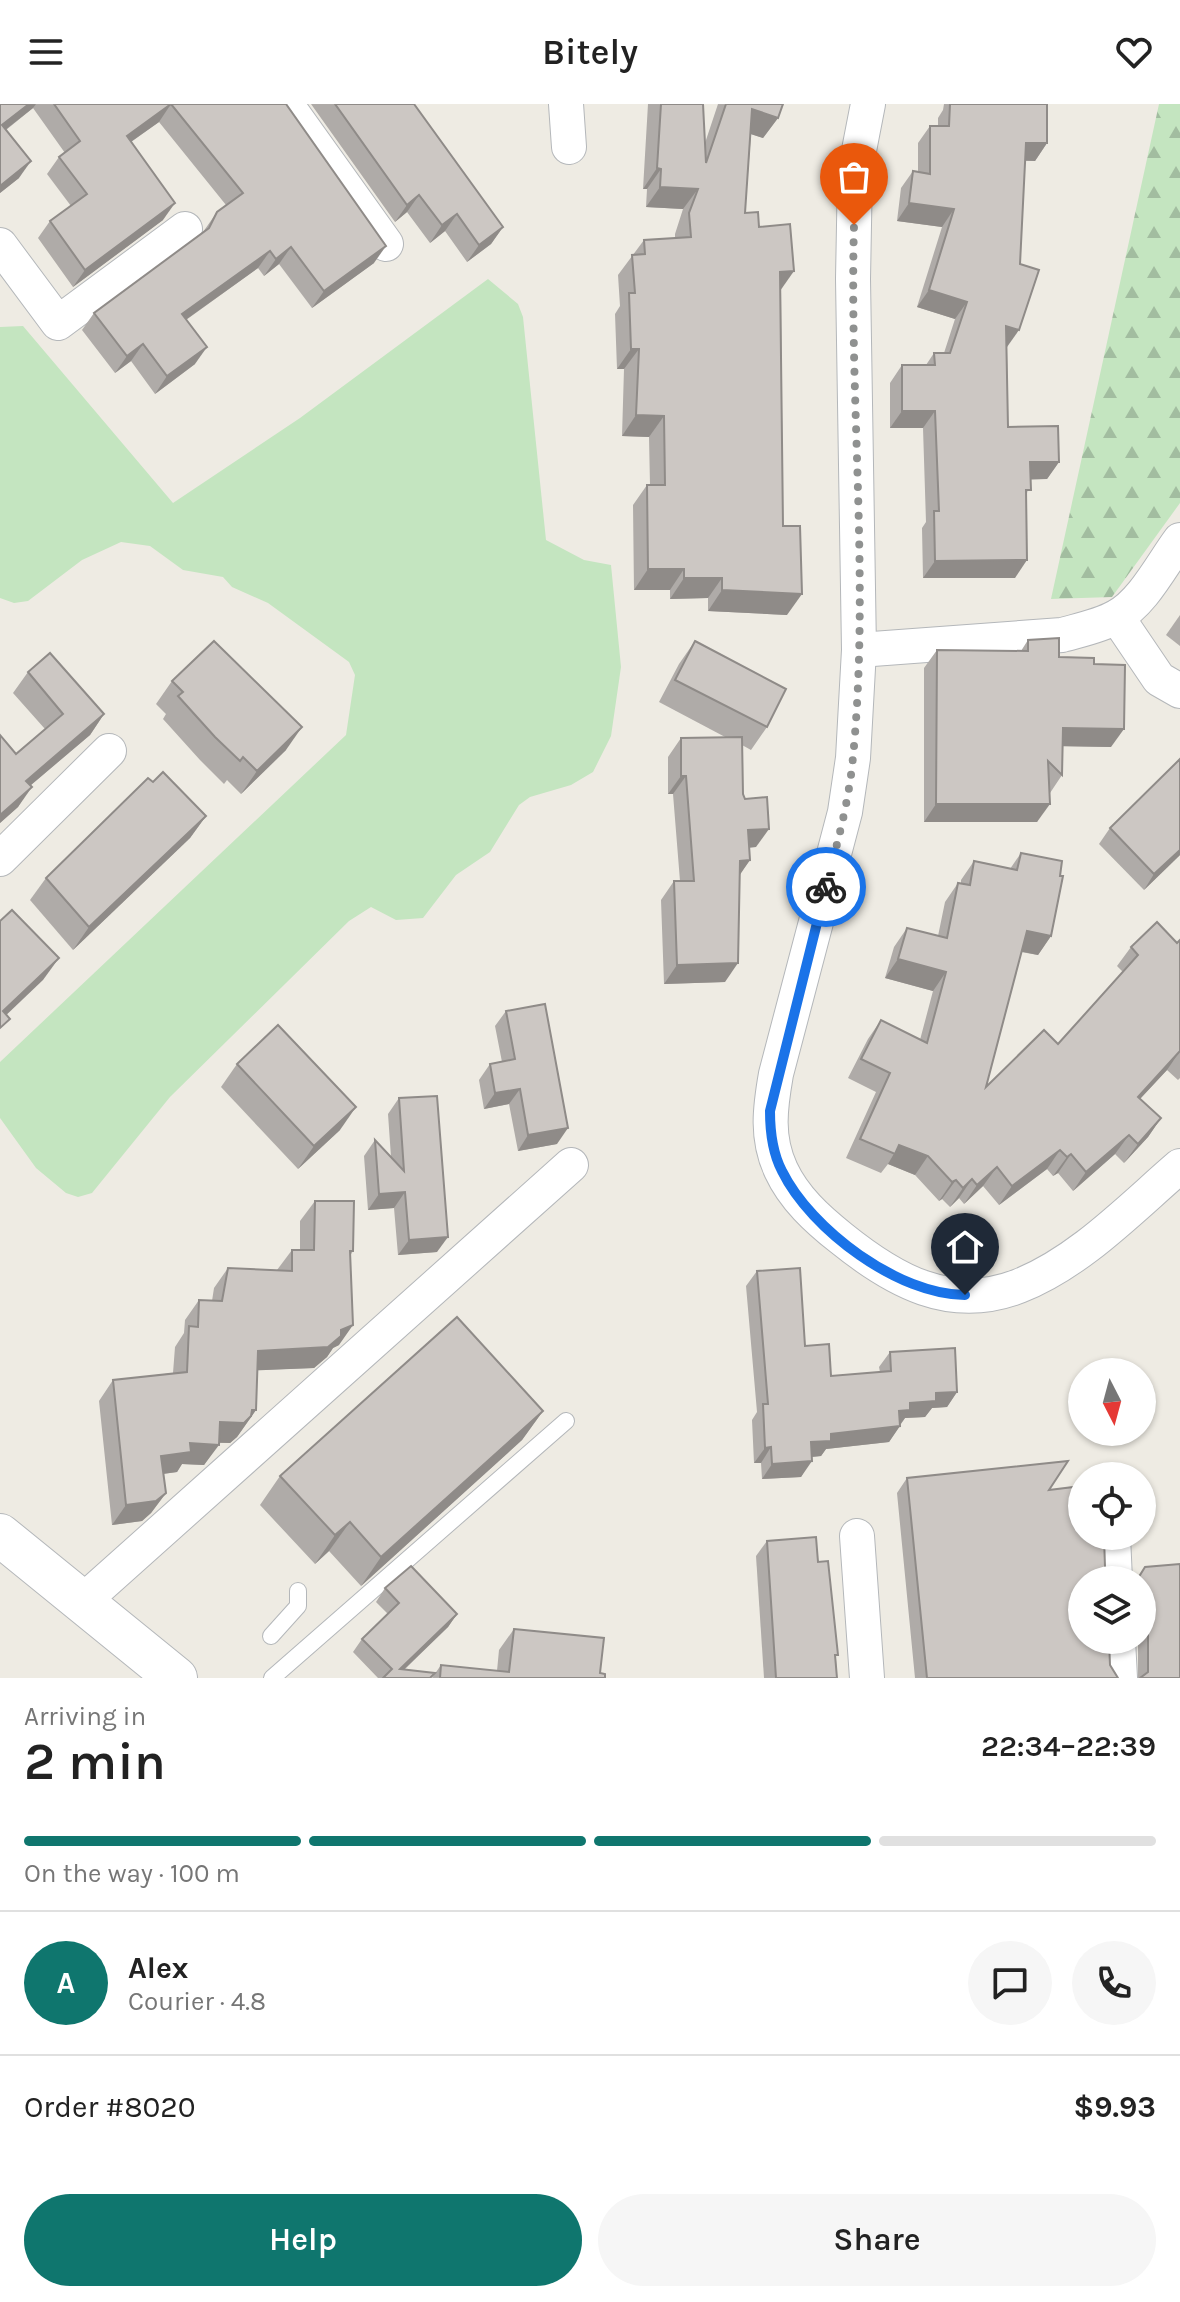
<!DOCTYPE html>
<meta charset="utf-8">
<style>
:root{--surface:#fff;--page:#f6f6f6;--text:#222;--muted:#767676;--line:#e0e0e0;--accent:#0f766e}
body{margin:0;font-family:Karla,sans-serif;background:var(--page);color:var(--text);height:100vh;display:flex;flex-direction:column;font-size:30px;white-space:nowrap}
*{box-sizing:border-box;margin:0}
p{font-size:26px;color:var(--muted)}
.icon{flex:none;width:44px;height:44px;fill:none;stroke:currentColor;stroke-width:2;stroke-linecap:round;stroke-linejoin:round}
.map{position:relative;height:1574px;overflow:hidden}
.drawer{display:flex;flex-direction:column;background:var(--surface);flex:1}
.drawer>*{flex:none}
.needle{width:52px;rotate:174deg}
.tools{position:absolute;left:1068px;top:1254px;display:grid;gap:16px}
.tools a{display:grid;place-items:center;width:88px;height:88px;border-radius:50%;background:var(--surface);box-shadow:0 2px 6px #0004;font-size:40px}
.pin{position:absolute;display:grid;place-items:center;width:68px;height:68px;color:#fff;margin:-82px -34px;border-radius:50% 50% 50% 0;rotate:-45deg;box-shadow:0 0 8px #0007}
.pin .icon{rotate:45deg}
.courier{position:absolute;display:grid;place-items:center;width:80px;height:80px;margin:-40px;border:6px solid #1a73e8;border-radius:50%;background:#fff;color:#222;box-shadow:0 2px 10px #0007}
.overview em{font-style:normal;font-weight:600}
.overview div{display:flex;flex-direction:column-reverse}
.overview{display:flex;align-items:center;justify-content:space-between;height:136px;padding:0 24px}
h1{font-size:52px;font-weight:600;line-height:60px}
.bar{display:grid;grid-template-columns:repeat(4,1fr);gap:12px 8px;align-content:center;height:96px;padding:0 24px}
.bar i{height:10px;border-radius:6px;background:var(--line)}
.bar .active{background:var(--accent)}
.bar p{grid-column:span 4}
.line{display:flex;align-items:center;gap:20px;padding:0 24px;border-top:2px solid var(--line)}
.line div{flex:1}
.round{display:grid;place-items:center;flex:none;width:84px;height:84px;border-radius:42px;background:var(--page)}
.button{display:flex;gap:16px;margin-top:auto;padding:16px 24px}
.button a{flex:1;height:92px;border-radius:48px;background:var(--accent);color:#fff;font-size:32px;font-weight:600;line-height:92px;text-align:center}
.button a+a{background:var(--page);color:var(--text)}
header{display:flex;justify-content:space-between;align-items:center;height:104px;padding:0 24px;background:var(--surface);font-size:36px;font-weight:600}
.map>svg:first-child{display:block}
.green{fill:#c4e5c0}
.forest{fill:url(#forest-firs)}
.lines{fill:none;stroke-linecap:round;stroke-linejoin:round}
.service-casing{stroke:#b4b7ba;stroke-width:18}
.minor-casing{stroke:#b4b7ba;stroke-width:36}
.tertiary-casing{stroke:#b4b7ba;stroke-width:44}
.service{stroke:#fff;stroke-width:16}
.minor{stroke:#fff;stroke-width:34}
.tertiary{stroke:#fff;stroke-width:42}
.wall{fill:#afaba8}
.shaded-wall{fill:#8f8b88}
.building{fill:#ccc7c3;stroke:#8f8b88;stroke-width:2}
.done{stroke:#8f9190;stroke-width:8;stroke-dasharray:0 14.4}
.route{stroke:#1a73e8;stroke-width:10}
</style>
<header><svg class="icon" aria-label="menu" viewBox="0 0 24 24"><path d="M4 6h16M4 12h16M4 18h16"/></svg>Bitely<svg class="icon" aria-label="heart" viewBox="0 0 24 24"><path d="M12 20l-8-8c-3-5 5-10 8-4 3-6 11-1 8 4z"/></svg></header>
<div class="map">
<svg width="1180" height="1574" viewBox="0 0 1180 1574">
<defs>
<pattern id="forest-firs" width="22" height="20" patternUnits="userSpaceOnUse" patternTransform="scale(2)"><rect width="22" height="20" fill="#c4e5c0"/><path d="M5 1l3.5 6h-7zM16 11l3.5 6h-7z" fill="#a2bda0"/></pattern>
</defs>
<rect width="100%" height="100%" fill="#eeebe3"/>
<!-- green -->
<path class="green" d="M488 175 518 200 523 213 546 436 584 456 611 461 621 563 611 632 593 668 571 681 530 693 519 701 490 748 456 771 423 814 396 816 371 803 349 817 170 993 92 1089 78 1093 66 1089 36 1064 0 1014V958L346 631 355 571 349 558 268 499 232 483 223 473 183 466 150 442 121 438 82 456 28 497 14 499 0 494V223L23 222 173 399 300 314Z"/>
<!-- forest -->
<path class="forest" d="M1159 0H1180V399L1112 493 1051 495Z"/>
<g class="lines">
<!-- service casing -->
<g class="service-casing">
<g id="service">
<path d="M271 1532 298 1502V1487"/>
<path d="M272 1574 566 1317"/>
</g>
</g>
<!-- minor casing -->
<g class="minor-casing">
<g id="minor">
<path d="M286 0 386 140"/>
<path d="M566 0 569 43"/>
<path d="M868 0 855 67 853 175 859 546 853 654 845 708 776 970C770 1004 766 1034 781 1066 794 1094 817 1115 841 1134 893 1176 950 1209 1019 1182 1080 1158 1131 1104 1180 1062"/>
<path d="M0 141 58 219 185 125"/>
<path d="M1117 513 1159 575 1180 587"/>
<path d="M859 546 1062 531C1080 526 1100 522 1116 513 1143 499 1162 460 1180 436"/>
<path d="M0 755 109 647"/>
<path d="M857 1432 867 1574"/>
<path d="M1113 1432 1115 1476"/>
<path d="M82 1498 571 1061"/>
<path d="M1118 1536 1120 1574"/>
</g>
</g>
<!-- tertiary casing -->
<g class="tertiary-casing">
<path id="tertiary" d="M0 1431 176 1574"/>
</g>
<!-- service -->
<use href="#service" class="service"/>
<!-- minor -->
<use href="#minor" class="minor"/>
<!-- tertiary -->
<use href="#tertiary" class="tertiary"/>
</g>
<!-- wall -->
<g class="wall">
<path d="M0 0H286L374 159 312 204 279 160 264 172 258 164 186 216 195 260 155 290 131 257 115 269 82 226 94 209 203 128 217 108 226 101 159 18 131 38 163 116 73 183 38 134 50 117 71 102 47 70 59 53 65 49 33 4 6 26 19 74 0 89Z"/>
<path d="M311 0H414L503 123 491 140 467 158 445 127 430 139 407 108 395 118Z"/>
<path d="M648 0H703L705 39 718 0H783L778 14 763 34 751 30 745 109 759 123 781 186 783 422 787 511 708 507V494L670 495V486H634L633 401 647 381H650L649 333 622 332 624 265H617L615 210 620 202 618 171 644 136 675 134V130L683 105 646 103 647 85H643Z"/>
<path d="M944 0H1047V39L1035 57H1025L1007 243 1008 323 1059 358 1047 375H1030L1026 394 1015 474H923L922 424 926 418 923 324H890V279L902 261H926L934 249H944L955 215 917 203 942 123 897 117 901 84 913 67 918 68V39L930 22H938V14L943 6Z"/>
<path d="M1180 511V542L1166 531Z"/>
<path d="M1028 536 1059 553 1094 560 1111 643 1062 642V671L1050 689 1037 718H924V564L937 546 1021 547Z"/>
<path d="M695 537 767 623 751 646 742 641 743 690 756 743 749 744 750 756 739 771 725 878 664 880 661 796 674 777H680L673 690H668V653L681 634H727L659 598 679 560Z"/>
<path d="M28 568 104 610 90 631 31 681 18 703 0 719V631L16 650 45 625 13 589Z"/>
<path d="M172 577 286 646 241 690 227 676 224 680 200 656 163 615 166 610 156 600Z"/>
<path d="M1180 655V751L1144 786 1099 740 1110 724Z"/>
<path d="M153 678 206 712 190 734 73 846 30 796 46 774Z"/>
<path d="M1021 749 1051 832 1038 851 1021 848 986 983 1058 940 1123 868 1117 862 1131 843 1177 839 1180 836V974L1178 976 1167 966 1140 995 1161 1014 1148 1033 1124 1059 1115 1050 1073 1087 1058 1069 1053 1072 1047 1065 999 1101 983 1082 964 1100 959 1094 950 1103 942 1095 939 1097 915 1071 888 1060 881 1069 846 1054 876 988 848 974 868 935 881 916 920 936 933 887 885 874 894 843 907 824 938 832 945 798 958 779H961V776L974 757 1010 765Z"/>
<path d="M506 907 557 1040 518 1047 509 1000 484 1005 479 976 490 960 502 958 495 922Z"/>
<path d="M237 960 340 1026 298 1065 221 983Z"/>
<path d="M399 994 437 1148 398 1151 394 1104 368 1106 364 1052 375 1036 391 1053 388 1010Z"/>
<path d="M315 1097 353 1147 350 1152 339 1241 333 1244 327 1253 314 1264 257 1266 256 1306 237 1333 230 1339H219L204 1361 182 1360 177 1368 163 1370 166 1389 151 1409 142 1417 112 1421 99 1297 113 1276 173 1269 175 1243 184 1229 185 1216 199 1196 212 1197 214 1184 228 1164 277 1166 292 1146H300V1117Z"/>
<path d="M757 1167 805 1242 831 1272 880 1268 879 1263 890 1248 957 1288 947 1303 932 1304 925 1313 905 1314 889 1338 826 1345 821 1352 812 1353 801 1373 762 1375 761 1359H754L752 1316 757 1308 746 1182Z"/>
<path d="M543 1307 522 1336 361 1482 329 1447 315 1460 260 1401 280 1372Z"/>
<path d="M907 1374 1049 1386 1105 1463 1082 1476 1110 1561 1118 1574H915L897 1389Z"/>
<path d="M767 1437 818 1458 836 1555 837 1574H764L756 1452Z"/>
<path d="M1145 1463 1180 1574H1138V1536H1142V1476H1135Z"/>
<path d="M385 1484 457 1510 448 1523 404 1566 432 1574H378L353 1548 362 1535 388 1510 376 1498Z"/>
<path d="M514 1525 600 1569 605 1574H432L441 1561 497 1567 499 1546Z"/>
</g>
<!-- shaded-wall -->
<g class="shaded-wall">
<path d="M29 0H36L33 4 0 30 2 21Z"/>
<path d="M171 0 159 18 115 49 127 32Z"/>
<path d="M752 5 778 14 763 34 738 26Z"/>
<path d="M1026 39H1047L1035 57 1014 56Z"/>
<path d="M31 57 19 74 0 89V82Z"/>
<path d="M657 64 661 65 647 85H643Z"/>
<path d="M660 83 698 85 683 105 646 103Z"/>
<path d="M419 91 407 108 395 118 407 101Z"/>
<path d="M175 99 163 116 73 183 85 166Z"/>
<path d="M909 99 954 105 942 123 897 117Z"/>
<path d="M457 110 445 127 430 139 442 121Z"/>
<path d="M503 123 491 140 467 158 479 141Z"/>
<path d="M386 142 374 159 312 204 324 187Z"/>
<path d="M291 143 279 160 264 172 276 155Z"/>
<path d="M270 147 258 164 170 227 182 210Z"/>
<path d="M794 167 780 187V168Z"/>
<path d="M929 186 967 198 955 215 917 203Z"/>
<path d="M1006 222 1019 226 1007 243 994 239Z"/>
<path d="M143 240 131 257 115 269 127 252Z"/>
<path d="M207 243 195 260 155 290 167 272Z"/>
<path d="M631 245H639L624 265H617Z"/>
<path d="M902 307H935L923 324H890Z"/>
<path d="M636 311 664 312 649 333 622 332Z"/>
<path d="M1030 358H1059L1047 375 1018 376Z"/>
<path d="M1027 456 1015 474H923L935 457Z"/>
<path d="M648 465H684L670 486H634Z"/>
<path d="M684 474H722L708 494 670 495Z"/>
<path d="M722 486 802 490 787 511 708 507Z"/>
<path d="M104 610 90 631 12 697 26 677Z"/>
<path d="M302 623 286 646 241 690 257 667Z"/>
<path d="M1063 624 1124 625 1111 643 1050 642Z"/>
<path d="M681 672H686L673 690H668Z"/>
<path d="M32 683 18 703 0 719V711Z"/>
<path d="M936 700H1050L1037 718H924Z"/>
<path d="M206 712 190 734 73 846 89 823Z"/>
<path d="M769 725 756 743 735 744 748 726Z"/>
<path d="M1180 746V751L1144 786 1154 770Z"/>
<path d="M750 756 737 775 740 757Z"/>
<path d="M1027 827 1051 832 1038 851 1014 846Z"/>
<path d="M59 854 43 876 0 917 3 907Z"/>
<path d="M898 855 946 868 933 887 885 874Z"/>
<path d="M738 859 725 878 664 880 677 861Z"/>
<path d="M1180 947 1167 966 1124 1012 1138 993Z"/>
<path d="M520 985 509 1000 484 1005 495 989Z"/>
<path d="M356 1003 340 1026 298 1065 314 1042Z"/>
<path d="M1161 1014 1148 1033 1124 1059 1138 1040Z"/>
<path d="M568 1024 557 1040 518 1047 528 1031Z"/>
<path d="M1129 1031 1115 1050 1073 1087 1086 1068Z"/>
<path d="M899 1041 928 1052 915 1071 888 1060Z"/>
<path d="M1060 1046 1047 1065 999 1101 1012 1082Z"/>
<path d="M1071 1050 1058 1069 1053 1072 1067 1053Z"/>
<path d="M997 1063 983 1082 964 1100 977 1081Z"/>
<path d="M972 1075 959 1094 950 1103 963 1084Z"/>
<path d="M956 1076 942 1095 939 1097 952 1078Z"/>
<path d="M405 1088 394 1104 368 1106 379 1090Z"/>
<path d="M448 1133 437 1148 398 1151 409 1136Z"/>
<path d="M353 1221 339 1241 333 1244 327 1253 314 1264 244 1267 258 1247 341 1226Z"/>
<path d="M957 1288 947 1303 932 1304 925 1313 905 1314 899 1322V1307L910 1299 936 1289Z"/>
<path d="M252 1306H256L237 1333 230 1339 205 1338 220 1318Z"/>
<path d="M543 1307 522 1336 361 1482 381 1453Z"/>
<path d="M900 1322 889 1338 826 1345 821 1352 800 1354 811 1338 831 1330Z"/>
<path d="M190 1339 219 1341 204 1361 182 1360 177 1368 147 1372 161 1352Z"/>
<path d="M771 1343 761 1359H754L765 1344Z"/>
<path d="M812 1357 801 1373 762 1375 772 1360Z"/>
<path d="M166 1389 151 1409 142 1417 112 1421 126 1401Z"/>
<path d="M350 1418 329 1447 315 1460 335 1431Z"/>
<path d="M457 1510 448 1523 395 1574 400 1565Z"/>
</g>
<!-- building -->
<g class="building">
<path d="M0 0H29L2 21 31 57 0 82Z"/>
<path d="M54 0H286L386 142 324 187 291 143 276 155 270 147 182 210 207 243 167 272 143 240 127 252 94 209 209 124 217 108 243 89 171 0 127 32 175 99 85 166 50 117 87 90 59 53 80 37Z"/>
<path d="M335 0H414L503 123 479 141 457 110 442 121 419 91 407 101Z"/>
<path d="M661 0H703L706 59 726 0H783L778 14 752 5 745 109 758 108 759 123 790 120 794 167 780 168 783 422H800L802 490 722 486V474H684V465H648L647 381H665L664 312 636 311 639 245H631L629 189H635L632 151 645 150 644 136 691 133 689 109 698 85 660 83 661 65 657 64Z"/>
<path d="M950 0H1047V39H1026L1020 160 1039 166 1019 226 1006 222 1008 323 1058 322 1059 358H1030L1031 386H1026L1027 456 935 457 934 407H939L935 307H902V261H935L934 249H950L967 198 929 186 954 105 909 99 913 67 930 70V22H949Z"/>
<path d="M1059 534V553L1094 554V560L1125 561 1124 625 1063 624 1062 671 1048 657 1050 700H936L937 546 1028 547V536Z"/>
<path d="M214 537 302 623 257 667 243 653 240 657 215 633 178 592 183 588 172 577Z"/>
<path d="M695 537 786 585 767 623 675 576Z"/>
<path d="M50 549 104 610 26 677 32 683 0 711V631L16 650 63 610 28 568Z"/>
<path d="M742 633 743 690 745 695 767 693 769 725 748 726 750 756 740 757 738 859 677 861 674 777H694L686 672H681V634Z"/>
<path d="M1180 655V746L1154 770 1110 724Z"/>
<path d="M163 668 206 712 89 823 46 774 148 674 153 678Z"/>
<path d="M1021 749 1062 757 1060 772H1063L1051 832 1027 827 986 983 1044 926 1058 940 1138 851 1131 843 1157 818 1177 839 1180 836V947L1138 993 1161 1014 1138 1040 1129 1031 1086 1068 1071 1050 1067 1053 1060 1046 1012 1082 997 1063 977 1081 972 1075 963 1084 956 1076 952 1078 928 1052 899 1041 895 1050 860 1035 890 969 861 955 881 916 927 939 946 868 898 855 907 824 947 834 958 779 970 781 974 757 1017 766Z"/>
<path d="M12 806 59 854 3 907 10 915 0 924V817Z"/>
<path d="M545 900 568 1024 528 1031 520 985 495 989 490 960 515 955 506 907Z"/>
<path d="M278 921 356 1003 314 1042 237 960Z"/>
<path d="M437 992 448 1133 409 1136 405 1088 379 1090 375 1036 404 1067 399 994Z"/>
<path d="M315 1097H354L353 1147H350L353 1221 341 1226V1232L328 1243 258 1247 256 1306H252L251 1312 244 1319 220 1318 219 1341 190 1339 191 1348 161 1352 166 1389 156 1397 126 1401 113 1276 187 1268 189 1222 198 1223 199 1196 222 1197 228 1164 292 1167V1146H314Z"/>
<path d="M800 1164 805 1242 829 1240 831 1272 891 1267 890 1248 955 1244 957 1288 936 1289V1297L910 1299V1306L899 1307 900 1322 831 1330V1337L811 1338 812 1357 772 1360 771 1343 765 1344 763 1300H768L757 1167Z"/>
<path d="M457 1213 543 1307 381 1453 350 1418 335 1431 280 1372Z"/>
<path d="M1068 1357 1049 1386 1082 1382V1432H1104L1105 1463 1113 1476H1082V1536H1109L1110 1561 1118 1574H927L907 1374Z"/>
<path d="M816 1433 818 1458 828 1457 838 1551H835L837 1574H776L767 1437Z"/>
<path d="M1180 1460V1574H1140L1148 1568V1521L1142 1511V1476H1137L1145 1463Z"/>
<path d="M411 1462 457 1510 400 1565 435 1569 430 1574H383L392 1565 362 1535 399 1499 385 1484Z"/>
<path d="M514 1525 604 1534 600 1569 605 1570V1574H440L441 1561 509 1568Z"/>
</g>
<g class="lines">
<!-- done -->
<path class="done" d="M826 783C837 740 849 698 853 653 870 477 849 298 854 121"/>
<!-- route -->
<path class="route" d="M826 783 770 1007C770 1028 772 1048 782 1067 811 1126 899 1191 965 1191"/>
</g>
</svg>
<div class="tools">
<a><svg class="needle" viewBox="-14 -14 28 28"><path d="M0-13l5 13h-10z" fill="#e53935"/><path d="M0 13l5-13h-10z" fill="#767676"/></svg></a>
<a><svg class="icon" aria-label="locate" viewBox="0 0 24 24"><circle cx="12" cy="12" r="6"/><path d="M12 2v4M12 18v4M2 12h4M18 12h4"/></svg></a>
<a><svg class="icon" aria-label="layers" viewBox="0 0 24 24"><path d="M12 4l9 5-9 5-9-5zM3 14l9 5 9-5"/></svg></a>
</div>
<div class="pin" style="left:854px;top:121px;background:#ea580c"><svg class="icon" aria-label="bag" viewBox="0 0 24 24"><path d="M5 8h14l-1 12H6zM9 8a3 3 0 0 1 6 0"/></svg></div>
<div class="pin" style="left:965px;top:1191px;background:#1f2937"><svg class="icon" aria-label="home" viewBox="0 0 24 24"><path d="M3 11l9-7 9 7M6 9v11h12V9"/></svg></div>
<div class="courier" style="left:826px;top:783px"><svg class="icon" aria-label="bike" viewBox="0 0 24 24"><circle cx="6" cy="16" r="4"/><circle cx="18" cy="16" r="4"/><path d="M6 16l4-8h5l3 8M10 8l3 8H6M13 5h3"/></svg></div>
</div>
<section class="drawer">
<div class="overview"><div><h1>2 min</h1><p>Arriving in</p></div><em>22:34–22:39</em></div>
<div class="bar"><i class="active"></i><i class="active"></i><i class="active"></i><i></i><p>On the way · 100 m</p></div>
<div class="line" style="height:144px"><b class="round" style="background:var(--accent);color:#fff">A</b><div><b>Alex</b><p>Courier · 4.8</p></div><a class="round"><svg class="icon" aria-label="chat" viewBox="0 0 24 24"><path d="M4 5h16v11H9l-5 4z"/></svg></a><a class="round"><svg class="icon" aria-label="phone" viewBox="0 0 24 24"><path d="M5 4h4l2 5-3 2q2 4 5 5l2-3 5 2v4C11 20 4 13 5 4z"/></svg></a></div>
<div class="line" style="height:104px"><div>Order #8020</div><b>$9.93</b></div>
<div class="button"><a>Help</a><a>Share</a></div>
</section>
